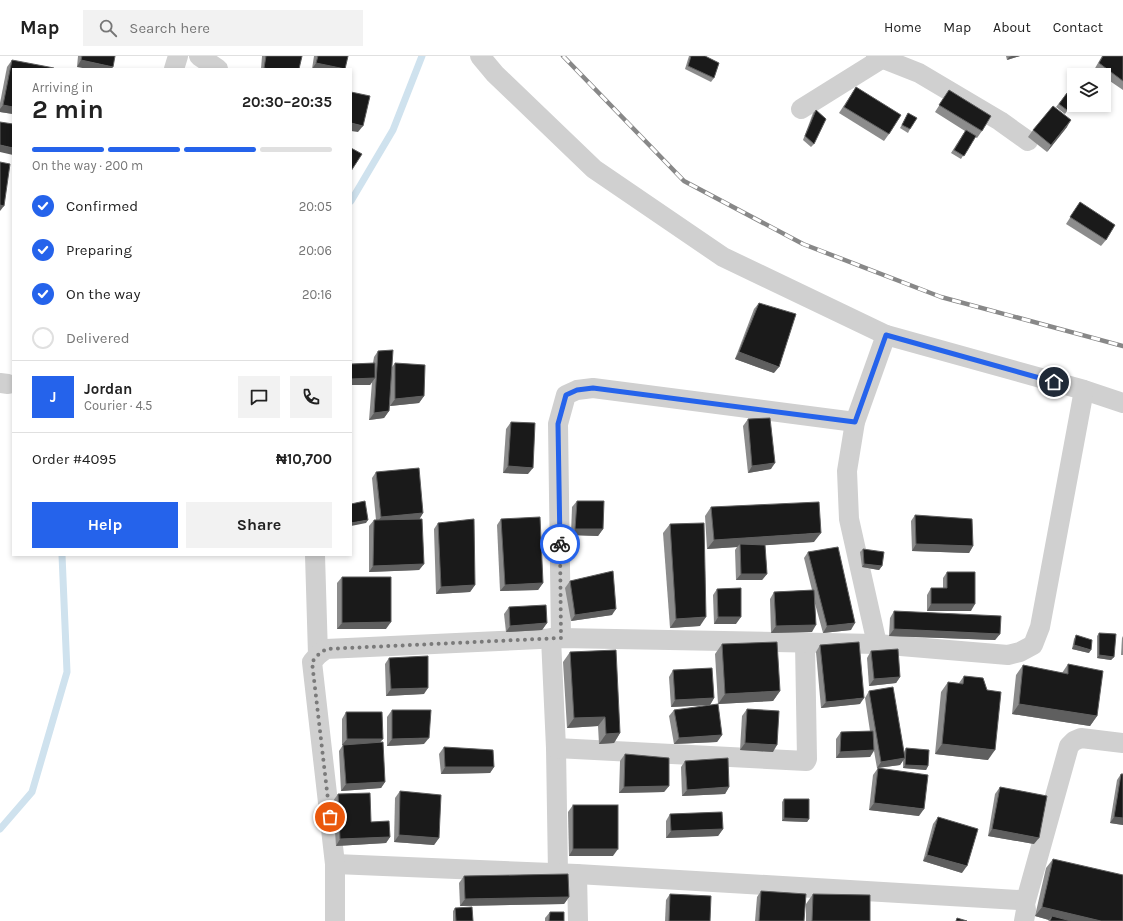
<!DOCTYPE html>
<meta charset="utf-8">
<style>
:root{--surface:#fff;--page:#f2f2f2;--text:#222;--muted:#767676;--line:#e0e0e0;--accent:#2563eb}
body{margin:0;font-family:Karla,sans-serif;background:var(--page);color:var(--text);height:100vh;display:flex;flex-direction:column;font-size:15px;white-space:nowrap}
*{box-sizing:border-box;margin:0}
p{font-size:13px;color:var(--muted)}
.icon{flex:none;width:22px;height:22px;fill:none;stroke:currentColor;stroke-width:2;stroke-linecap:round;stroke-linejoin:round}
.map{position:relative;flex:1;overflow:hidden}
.sheet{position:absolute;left:12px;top:12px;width:340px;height:488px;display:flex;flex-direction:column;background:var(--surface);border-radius:0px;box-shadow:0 2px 6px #0003}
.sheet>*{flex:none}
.tools{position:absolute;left:1067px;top:12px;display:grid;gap:8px}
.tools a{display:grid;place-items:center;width:44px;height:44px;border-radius:0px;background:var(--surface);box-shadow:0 2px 6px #0003;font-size:20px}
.pin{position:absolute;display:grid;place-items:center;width:34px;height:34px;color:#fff;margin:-17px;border:2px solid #fff;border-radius:50%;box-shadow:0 1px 4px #0007}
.courier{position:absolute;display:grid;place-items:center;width:40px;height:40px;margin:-20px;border:3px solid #2563eb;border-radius:50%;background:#fff;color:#222;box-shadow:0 1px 5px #0007}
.headline em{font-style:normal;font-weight:700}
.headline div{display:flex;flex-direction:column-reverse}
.headline{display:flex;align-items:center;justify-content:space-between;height:68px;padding:0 20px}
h1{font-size:26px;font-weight:700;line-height:30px}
.bar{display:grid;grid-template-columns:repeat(4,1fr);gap:6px 4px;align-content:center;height:48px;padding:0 20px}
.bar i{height:5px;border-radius:3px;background:var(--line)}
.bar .current{background:var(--accent)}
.bar p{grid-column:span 4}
.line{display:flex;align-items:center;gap:10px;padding:0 20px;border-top:1px solid var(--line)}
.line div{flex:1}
.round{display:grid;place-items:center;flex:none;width:42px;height:42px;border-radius:0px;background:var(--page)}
ol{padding:0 20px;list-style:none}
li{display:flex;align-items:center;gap:12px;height:44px}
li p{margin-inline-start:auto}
li .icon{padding:4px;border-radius:50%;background:var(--accent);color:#fff;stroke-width:4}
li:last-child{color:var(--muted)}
li i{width:22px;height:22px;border:2px solid var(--line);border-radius:50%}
.primary-button{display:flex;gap:8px;margin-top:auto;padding:8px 20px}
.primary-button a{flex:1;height:46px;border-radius:0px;background:var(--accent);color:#fff;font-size:16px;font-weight:700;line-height:46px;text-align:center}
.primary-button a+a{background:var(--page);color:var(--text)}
header{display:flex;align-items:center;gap:24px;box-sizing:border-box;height:56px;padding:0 20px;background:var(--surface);border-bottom:1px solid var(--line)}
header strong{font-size:19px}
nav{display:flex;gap:22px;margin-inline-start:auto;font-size:14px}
.search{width:280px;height:36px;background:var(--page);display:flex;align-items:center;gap:10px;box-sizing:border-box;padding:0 14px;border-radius:0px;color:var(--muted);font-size:15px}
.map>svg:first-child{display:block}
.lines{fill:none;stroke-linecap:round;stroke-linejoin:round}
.stream{stroke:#cfe2ee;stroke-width:7}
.street{stroke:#d0d0d0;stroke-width:20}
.rail-casing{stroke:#888;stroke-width:4.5}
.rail{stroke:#fff;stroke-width:3;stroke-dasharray:9;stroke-linecap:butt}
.wall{fill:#8c8c8c}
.shaded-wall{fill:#5f5f5f}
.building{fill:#1a1a1a;stroke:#5f5f5f}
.done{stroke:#7a7a7a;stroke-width:4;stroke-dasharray:0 7.2}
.route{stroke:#2563eb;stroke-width:5}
</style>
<header>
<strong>Map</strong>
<div class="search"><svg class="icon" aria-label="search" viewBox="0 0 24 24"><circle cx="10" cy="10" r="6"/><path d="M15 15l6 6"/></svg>Search here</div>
<nav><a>Home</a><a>Map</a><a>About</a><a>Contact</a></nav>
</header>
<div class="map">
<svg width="1123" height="865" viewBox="0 0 1123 865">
<rect width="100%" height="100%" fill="#fff"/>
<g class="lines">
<!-- stream -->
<g class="stream">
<path d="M351 145 393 74 422 0"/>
<path d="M0 773 32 736 67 616 62 499"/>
</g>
<!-- street -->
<g class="street">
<path d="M199 0 218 13"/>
<path d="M480 0 495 18 594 113 723 201 886 279 1084 334 1123 347"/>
<path d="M876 0 919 17 1000 65 1028 85"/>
<path d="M174 13 178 0"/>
<path d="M801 53 886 0"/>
<path d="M0 327 8 328"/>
<path d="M315 499 318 599"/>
<path d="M551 582 556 692 558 817"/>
<path d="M561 582 558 368 566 339 577 334 593 332 855 366"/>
<path d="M877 588 849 463 847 415 855 366 886 279"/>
<path d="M556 692 806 705 807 703 805 587"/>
<path d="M335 808 577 818 1019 844 1025 848"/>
<path d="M577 818 578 865"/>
<path d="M335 865V808L312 606 318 599 326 593 561 582 877 588 1008 599 1020 596 1033 589 1040 571 1084 334"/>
<path d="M1024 865 1026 854 1025 848 1069 690 1074 685 1081 682 1123 687"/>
</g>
<!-- rail casing -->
<g class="rail-casing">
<path id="rail" d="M563 0 684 125 803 188 941 241 1123 290"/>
</g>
<!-- rail -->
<use href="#rail" class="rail"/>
</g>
<!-- wall -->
<g class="wall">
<path d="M78 0H115L77 11Z"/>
<path d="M262 0H302L299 13H261Z"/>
<path d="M314 0H348L345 13H312Z"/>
<path d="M689 0H705L714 22 711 26 685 13Z"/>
<path d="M1006 0H1020L1007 4Z"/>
<path d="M1102 0H1123V34L1104 21V19H1102L1094 14Z"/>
<path d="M12 4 13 58 0 56V47L7 11Z"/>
<path d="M1074 24V40L1067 36Z"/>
<path d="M856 31 889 78 884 85 839 57Z"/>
<path d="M949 34 982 75 977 82 975 81 961 103 951 97 965 75 935 56Z"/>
<path d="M1067 37 1074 45 1065 58 1056 51Z"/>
<path d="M816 54 814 88 811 91 803 84 813 57Z"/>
<path d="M908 57 910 73 908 77 900 72Z"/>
<path d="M1067 71 1047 96 1028 81 1033 74Z"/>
<path d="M1080 146 1106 184 1101 190 1066 168Z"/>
<path d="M759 247 774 317 735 303 754 253Z"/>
<path d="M378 295 392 311 395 307 424 340 419 347 390 350V338L389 355 384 362 369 364 372 326 370 329H351V308L373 307 374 301Z"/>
<path d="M748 363 771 413 748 417 743 370Z"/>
<path d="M511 366 528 418 503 417 506 373Z"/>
<path d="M376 416 423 457 419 463 424 508 419 514 369 516V470L374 464H376L372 422Z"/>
<path d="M577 445 603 473 598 480 571 479 572 451Z"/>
<path d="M711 451 814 486 765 489 767 518 762 524H736L735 494 737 491 707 493 705 460Z"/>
<path d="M915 459 973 490 969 497 912 495 911 465Z"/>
<path d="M501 463 543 527 538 534 500 535 497 469Z"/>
<path d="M438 467 475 529 470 536 436 538 434 473Z"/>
<path d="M670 468 700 570 670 572 663 477Z"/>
<path d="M863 493 882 510 879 514 862 511 860 496Z"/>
<path d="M808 496 851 574 823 577 814 544 812 576 771 577 770 543 774 536 812 534 804 502Z"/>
<path d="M947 516 971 555H927V539L931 532H943V522Z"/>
<path d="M342 521 386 573H337V527Z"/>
<path d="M570 525 612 559 571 565 565 532Z"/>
<path d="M717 533 736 568H714L713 539Z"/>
<path d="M509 551 547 567 542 574 506 576 504 558Z"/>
<path d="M894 555 1000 578 995 584 889 580 890 562Z"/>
<path d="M1099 577 1114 601 1111 604 1097 602V580Z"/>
<path d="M1076 579 1089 597 1072 593 1074 583Z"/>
<path d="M1123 580V599H1121L1122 582Z"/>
<path d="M722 588 780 635 773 645 718 648 715 598Z"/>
<path d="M820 589 860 648 821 652 816 596Z"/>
<path d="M871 595 900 621 896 627 869 630 867 602Z"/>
<path d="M570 596 620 677 614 687 599 688 598 670 567 672 563 606Z"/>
<path d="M389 602 424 638 386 640 385 608Z"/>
<path d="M1068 608 1097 660 1090 670 1012 658 1016 619 1023 609 1062 617Z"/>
<path d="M673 614 714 642 710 649 671 651 669 621Z"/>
<path d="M964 620 988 704 935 698 941 636 948 626 959 627Z"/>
<path d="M869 635 904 698V696L906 692 928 710 926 714 903 712V704L900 709 877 712 874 695 870 701 836 702V683L841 676 870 675 865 642Z"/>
<path d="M747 653 773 696 740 694 742 660Z"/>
<path d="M392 654 424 688 387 690V661Z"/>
<path d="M674 654 722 679 717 686 674 688 669 660Z"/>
<path d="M346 656 380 686 385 726 381 732 341 735 339 695 343 689H342V663Z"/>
<path d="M444 691 494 711 490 717 441 718 439 698Z"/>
<path d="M625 698 669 730 664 736 619 737 620 705Z"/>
<path d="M685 705 729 731 725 738 682 740 681 711Z"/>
<path d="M878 712 919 760 869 754 873 719Z"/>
<path d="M1121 718 1123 769 1110 767 1117 724Z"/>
<path d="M1000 731 1034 788 988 780 995 738Z"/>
<path d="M400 735 439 782 434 789 394 786 395 742Z"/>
<path d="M338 738 371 766 390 781 386 787 336 790 333 745Z"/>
<path d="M784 743 809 763 807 766 782 765V746Z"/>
<path d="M573 749 613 800H569L568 756Z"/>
<path d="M670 758 723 773 718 780 666 782V765Z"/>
<path d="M938 761 962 817 923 805 933 768Z"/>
<path d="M1053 803 1123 865H1048L1049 864 1035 860 1046 812Z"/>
<path d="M464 820 569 841 564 848 460 850 459 827Z"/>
<path d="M761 835 804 865H755L757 841Z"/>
<path d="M670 838 710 865H665L666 844Z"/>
<path d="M813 838 870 865H806V848Z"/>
<path d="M455 852 473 865H453V855Z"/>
<path d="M550 856 564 865H545V862Z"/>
</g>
<!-- shaded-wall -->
<g class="shaded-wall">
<path d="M1012 0H1020L1007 4 1009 1Z"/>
<path d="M81 4 113 11 111 13H88L77 11Z"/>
<path d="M316 7 345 13H312Z"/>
<path d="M3 49 13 51V58L0 56V53Z"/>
<path d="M1071 64 1067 71 1047 96 1051 89Z"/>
<path d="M351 67 363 70 358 76 351 75Z"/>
<path d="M0 89 13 92V99L0 96Z"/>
<path d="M0 149 4 150 0 155Z"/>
<path d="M739 296 779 311 774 317 735 303Z"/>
<path d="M375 322 370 329H351V323Z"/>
<path d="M424 340 419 347 390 350 395 343Z"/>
<path d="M389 355 384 362 369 364 374 357Z"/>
<path d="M775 407 771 413 748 417 752 410Z"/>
<path d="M508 410 533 412 528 418 503 417Z"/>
<path d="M423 457 419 464 376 468 381 461Z"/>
<path d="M368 464 366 467 351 470V467Z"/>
<path d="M575 473H603L598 480 571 479Z"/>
<path d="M821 477 814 486 740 491V488L737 491 707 493 714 484Z"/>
<path d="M916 488 973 490 969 497 912 495Z"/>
<path d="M424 508 419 514 369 516 373 510Z"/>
<path d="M864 508 882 510 879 514 862 511Z"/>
<path d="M741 518H767L762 524H736Z"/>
<path d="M543 527 538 534 500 535 505 529Z"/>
<path d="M475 529 470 536 436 538 441 531Z"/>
<path d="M931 548H975L971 555H927Z"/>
<path d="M616 553 612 559 571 565 575 559Z"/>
<path d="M706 561 700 570 670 572 676 563Z"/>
<path d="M718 561H741L736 568H714Z"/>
<path d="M391 566 386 573H337L342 567Z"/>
<path d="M547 567 542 574 506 576 510 570Z"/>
<path d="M855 567 851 574 823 577 827 570Z"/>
<path d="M816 569 812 576 771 577 776 570Z"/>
<path d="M894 573 1000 578 995 584 889 580Z"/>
<path d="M1074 589 1091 594 1089 597 1072 593Z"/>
<path d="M1099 599 1114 601 1111 604 1097 602Z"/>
<path d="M900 621 896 627 869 630 874 623Z"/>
<path d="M428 632 424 638 386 640 391 633Z"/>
<path d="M780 635 773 645 718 648 725 638Z"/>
<path d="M714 642 710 649 671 651 675 644Z"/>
<path d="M864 642 860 648 821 652 826 646Z"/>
<path d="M1019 648 1097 660 1090 670 1012 658Z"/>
<path d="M605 661 598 670 567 672 574 662Z"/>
<path d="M620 677 614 687 599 688 606 678Z"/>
<path d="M722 679 717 686 674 688 679 682Z"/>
<path d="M429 682 424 688 387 690 392 683Z"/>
<path d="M347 683H383L378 689H342Z"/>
<path d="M745 687 777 689 773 696 740 694Z"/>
<path d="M942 688 995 694 988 704 935 698Z"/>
<path d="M874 694 870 701 836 702 840 696Z"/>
<path d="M905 702 900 709 877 712 881 706Z"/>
<path d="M905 709 928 710 926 714 903 712Z"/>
<path d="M445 711H494L490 717 441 718Z"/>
<path d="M385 726 381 732 341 735 346 728Z"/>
<path d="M669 730 664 736 619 737 624 731Z"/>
<path d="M729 731 725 738 682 740 687 734Z"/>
<path d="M874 747 924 753 919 760 869 754Z"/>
<path d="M1114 761 1123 762V769L1110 767Z"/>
<path d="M784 762 809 763 807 766 782 765Z"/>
<path d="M723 773 718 780 666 782 671 775Z"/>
<path d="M992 773 1039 782 1034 788 988 780Z"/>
<path d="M399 779 439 782 434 789 394 786Z"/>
<path d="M390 781 386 787 336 790 340 783Z"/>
<path d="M573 793H618L613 800H569Z"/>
<path d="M927 799 967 810 962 817 923 805Z"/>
<path d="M569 841 564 848 460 850 465 843Z"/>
<path d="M1042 851 1101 865H1054L1052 860 1049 864 1035 860Z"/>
</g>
<!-- building -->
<g class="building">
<path d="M82 0H115L113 11 81 4Z"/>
<path d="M266 0H302L299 13H269L264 12Z"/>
<path d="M318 0H348L345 13 316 7Z"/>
<path d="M691 0H705L719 7 714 22 688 10Z"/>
<path d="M1103 0H1123V25L1099 7Z"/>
<path d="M12 4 54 12V13H13V51L3 49Z"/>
<path d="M1074 24V35L1069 33Z"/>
<path d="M856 31 901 59 889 78 844 51Z"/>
<path d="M949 34 991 60 982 75 939 49Z"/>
<path d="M351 36 370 40 363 70 351 67Z"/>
<path d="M1067 37 1074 42V45L1067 54 1059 48Z"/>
<path d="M1053 50 1071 64 1051 89 1033 74Z"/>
<path d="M816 54 826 63 814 88 805 80Z"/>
<path d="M908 57 917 62 910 73 902 69Z"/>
<path d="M0 66 13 68V92L0 89Z"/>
<path d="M966 74 976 80 964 100 954 94Z"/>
<path d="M351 92 362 98 351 115Z"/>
<path d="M0 106 10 108 4 150 0 149Z"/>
<path d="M1080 146 1115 169 1106 184 1070 161Z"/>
<path d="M759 247 796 258 779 311 739 296Z"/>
<path d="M393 294 389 355 374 357 378 295Z"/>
<path d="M375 307V322L351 323V308Z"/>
<path d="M395 307 425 309 424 340 395 343Z"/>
<path d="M770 362 775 407 752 410 748 363Z"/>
<path d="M511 366 535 367 533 412 508 410Z"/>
<path d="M419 412 423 457 381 461 376 416Z"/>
<path d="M365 445 368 464 351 467V448Z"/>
<path d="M577 445H604L603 473H575Z"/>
<path d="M819 446 821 477 714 484 711 451Z"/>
<path d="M915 459 972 463 973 490 916 488Z"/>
<path d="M540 461 543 527 505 529 501 463Z"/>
<path d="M422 463 424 508 373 510 374 464Z"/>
<path d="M474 463 475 529 441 531 438 467Z"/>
<path d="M704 467 706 561 676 563 670 468Z"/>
<path d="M740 488 765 489 767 518H741Z"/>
<path d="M838 491 855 567 827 570 808 496Z"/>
<path d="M863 493 884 496 882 510 864 508Z"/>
<path d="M613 515 616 553 575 559 570 525Z"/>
<path d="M947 516H975V548H931V532H947Z"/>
<path d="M342 521H391V566L342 567Z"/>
<path d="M741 532V561H718L717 533Z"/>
<path d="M814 534 816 569 776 570 774 536Z"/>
<path d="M546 549 547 567 510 570 509 551Z"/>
<path d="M894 555 1001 560 1000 578 894 573Z"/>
<path d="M1099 577 1116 578 1114 601 1099 599Z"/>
<path d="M1076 579 1092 584 1091 594 1074 589Z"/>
<path d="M777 586 780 635 725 638 722 588Z"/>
<path d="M859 586 864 642 826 646 820 589Z"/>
<path d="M898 593 900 621 874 623 871 595Z"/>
<path d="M616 594 620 677 606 678 605 661 574 662 570 596Z"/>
<path d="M428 600V632L391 633 389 602Z"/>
<path d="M1068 608 1103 615 1097 660 1019 648 1023 609 1068 618Z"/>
<path d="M712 612 714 642 675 644 673 614Z"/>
<path d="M964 620 983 622 987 634 1001 636 995 694 942 688 948 626 963 628Z"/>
<path d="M893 631 905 702 881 706 869 635Z"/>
<path d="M718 648 722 679 679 682 674 654Z"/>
<path d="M747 653 779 655 777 689 745 687Z"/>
<path d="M392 654H431L429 682 392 683Z"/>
<path d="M346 656H382L383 683H347Z"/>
<path d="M873 675 874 694 840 696 841 676Z"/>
<path d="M383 686 385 726 346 728 343 689Z"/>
<path d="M444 691 493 694 494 711H445Z"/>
<path d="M906 692 929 694 928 710 905 709Z"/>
<path d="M625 698 669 702V730L624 731Z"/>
<path d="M728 702 729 731 687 734 685 705Z"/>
<path d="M878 712 928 719 924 753 874 747Z"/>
<path d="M1121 718H1123V762L1114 761Z"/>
<path d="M1000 731 1047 740 1039 782 992 773Z"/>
<path d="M400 735 441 739 439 782 399 779Z"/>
<path d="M370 737 371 766 389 765 390 781 340 783 338 738Z"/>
<path d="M784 743H809V763L784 762Z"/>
<rect x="573" y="749" width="45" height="44"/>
<path d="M722 756 723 773 671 775 670 758Z"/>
<path d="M938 761 978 773 967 810 927 799Z"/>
<path d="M1053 803 1123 819V865H1101L1042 851Z"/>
<path d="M568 818 569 841 465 843 464 820Z"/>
<path d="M761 835 806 838 804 865H759Z"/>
<path d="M670 838 711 840 710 865H669Z"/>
<path d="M813 838 870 839V865H812Z"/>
<path d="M472 851 473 865H456L455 852Z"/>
<path d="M550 856H564V865H549Z"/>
<path d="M1052 860 1071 865H1050Z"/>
<path d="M957 862 967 865H956Z"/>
</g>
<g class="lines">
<!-- done -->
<path class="done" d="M330 761 312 606 318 599 326 593 561 582 560 488"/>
<!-- route -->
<path class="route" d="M560 488 558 368 566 339 577 334 593 332 855 366 886 279 1054 326"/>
</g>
</svg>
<div class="tools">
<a><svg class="icon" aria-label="layers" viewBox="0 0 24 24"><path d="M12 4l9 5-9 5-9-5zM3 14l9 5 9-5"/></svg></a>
</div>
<div class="pin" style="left:330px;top:761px;background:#ea580c"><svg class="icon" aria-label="bag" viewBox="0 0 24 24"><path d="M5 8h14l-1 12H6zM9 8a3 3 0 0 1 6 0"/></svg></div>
<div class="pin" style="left:1054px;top:326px;background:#1f2937"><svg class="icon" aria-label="home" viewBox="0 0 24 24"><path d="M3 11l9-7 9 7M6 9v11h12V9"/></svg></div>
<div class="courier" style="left:560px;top:488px"><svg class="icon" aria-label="bike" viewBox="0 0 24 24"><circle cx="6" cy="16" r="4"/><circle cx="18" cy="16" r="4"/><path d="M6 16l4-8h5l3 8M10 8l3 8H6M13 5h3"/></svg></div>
<section class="sheet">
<div class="headline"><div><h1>2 min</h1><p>Arriving in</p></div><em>20:30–20:35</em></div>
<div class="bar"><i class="current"></i><i class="current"></i><i class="current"></i><i></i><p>On the way · 200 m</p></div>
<ol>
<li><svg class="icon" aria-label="check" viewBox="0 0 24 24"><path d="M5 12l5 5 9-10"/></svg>Confirmed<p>20:05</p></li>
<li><svg class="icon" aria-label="check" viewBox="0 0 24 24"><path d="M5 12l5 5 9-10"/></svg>Preparing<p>20:06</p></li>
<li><svg class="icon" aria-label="check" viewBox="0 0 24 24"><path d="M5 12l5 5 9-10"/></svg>On the way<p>20:16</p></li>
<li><i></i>Delivered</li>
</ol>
<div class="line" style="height:72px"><b class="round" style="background:var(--accent);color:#fff">J</b><div><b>Jordan</b><p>Courier · 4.5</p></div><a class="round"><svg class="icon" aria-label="chat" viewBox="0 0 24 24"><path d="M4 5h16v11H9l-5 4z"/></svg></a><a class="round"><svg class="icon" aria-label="phone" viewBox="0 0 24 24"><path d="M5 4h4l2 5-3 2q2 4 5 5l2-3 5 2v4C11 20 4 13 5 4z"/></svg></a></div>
<div class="line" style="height:52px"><div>Order #4095</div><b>₦10,700</b></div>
<div class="primary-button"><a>Help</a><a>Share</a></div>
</section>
</div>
